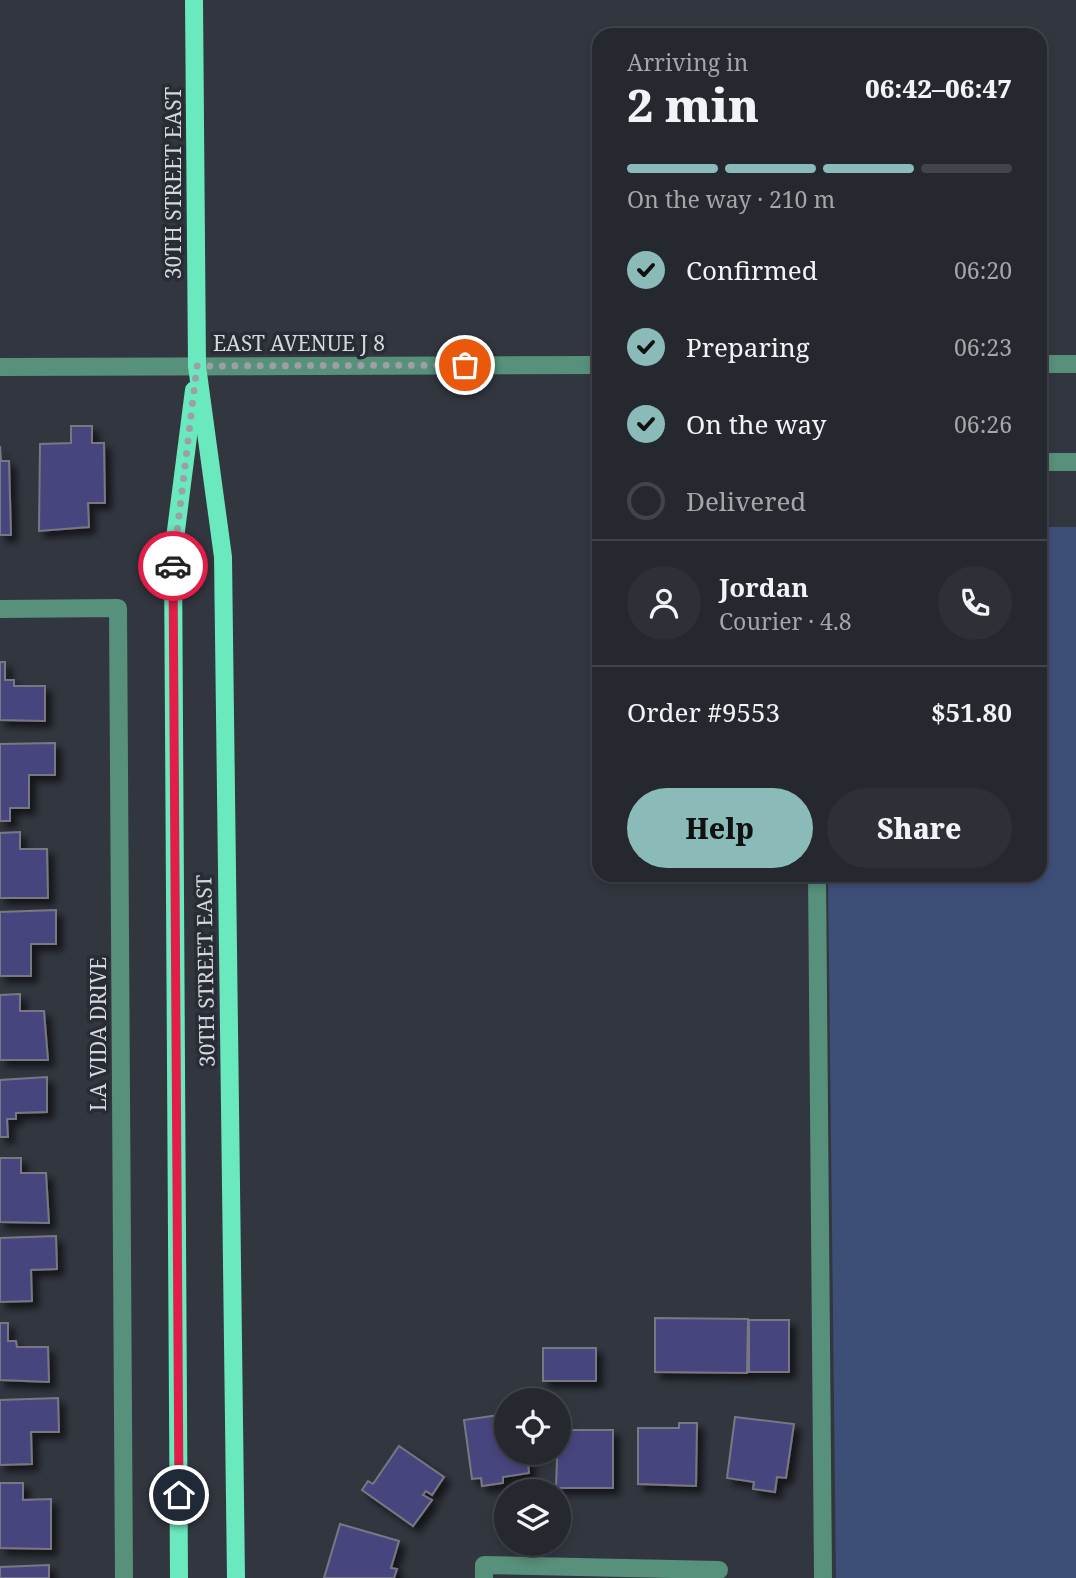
<!DOCTYPE html>
<meta charset="utf-8">
<style>
:root{--surface:#26282f;--page:#2e3037;--text:#f1f3f6;--muted:#a4a6aa;--line:#42444b;--accent:#8bbbb9}
body{margin:0;font-family:"Noto Serif",serif;background:var(--page);color:var(--text);height:100vh;display:flex;flex-direction:column;font-size:26px;white-space:nowrap}
*{box-sizing:border-box;margin:0}
p{font-size:23px;color:var(--muted)}
.icon{flex:none;width:38px;height:38px;fill:none;stroke:currentColor;stroke-width:2;stroke-linecap:round;stroke-linejoin:round}
.map{position:relative;flex:1;overflow:hidden}
.details{position:absolute;left:592px;top:28px;width:455px;height:854px;display:flex;flex-direction:column;background:var(--surface);border-radius:21px;box-shadow:0 4px 10px #0003,0 0 0 2px var(--line)}
.details>*{flex:none}
.controls{position:absolute;left:494px;top:1388px;display:grid;gap:14px}
.controls a{display:grid;place-items:center;width:77px;height:77px;border-radius:50%;background:var(--surface);box-shadow:0 4px 10px #0003,0 0 0 2px var(--line);font-size:35px}
.pin{position:absolute;display:grid;place-items:center;width:60px;height:60px;color:#fff;margin:-30px;border:4px solid #fff;border-radius:50%;box-shadow:0 2px 7px #0007}
.courier{position:absolute;display:grid;place-items:center;width:70px;height:70px;margin:-35px;border:5px solid #e11d48;border-radius:50%;background:#fff;color:#222;box-shadow:0 2px 9px #0007}
.headline em{font-style:normal;font-weight:800}
.headline div{display:flex;flex-direction:column-reverse}
.headline{display:flex;align-items:center;justify-content:space-between;height:119px;padding:0 35px}
h1{font-size:46px;font-weight:800;line-height:52px}
.bar{display:grid;grid-template-columns:repeat(4,1fr);gap:10px 7px;align-content:center;height:84px;padding:0 35px}
.bar i{height:9px;border-radius:5px;background:var(--line)}
.bar .on{background:var(--accent)}
.bar p{grid-column:span 4}
.line{display:flex;align-items:center;gap:18px;padding:0 35px;border-top:2px solid var(--line)}
.line div{flex:1}
.round{display:grid;place-items:center;flex:none;width:74px;height:74px;border-radius:37px;background:var(--page)}
ol{padding:0 35px;list-style:none}
li{display:flex;align-items:center;gap:21px;height:77px}
li p{margin-inline-start:auto}
li .icon{padding:7px;border-radius:50%;background:var(--accent);color:#111;stroke-width:4}
li:last-child{color:var(--muted)}
li i{width:38px;height:38px;border:4px solid var(--line);border-radius:50%}
.button{display:flex;gap:14px;margin-top:auto;padding:14px 35px}
.button a{flex:1;height:80px;border-radius:42px;background:var(--accent);color:#111;font-size:28px;font-weight:800;line-height:80px;text-align:center}
.button a+a{background:var(--page);color:var(--text)}
.map>svg:first-child{display:block}
.green{fill:#3e4f77}
.building{fill:#47457d;stroke:#787883;stroke-width:2;filter:url(#shadow)}
.lines{fill:none;stroke-linecap:round;stroke-linejoin:round}
.minor{stroke:#57907b;stroke-width:18}
.major{stroke:#6be9be;stroke-width:18}
.done{stroke:#9c9fa6;stroke-width:7;stroke-dasharray:0 12.6}
.route{stroke:#e11d48;stroke-width:9}
.labels{text-anchor:middle;dominant-baseline:central;stroke-width:7;stroke-linejoin:round;paint-order:stroke}
.street-label{font-size:21px;fill:#d5d7dd;stroke:#282c35}
</style>
<div class="map">
<svg width="1076" height="1578" viewBox="0 0 1076 1578">
<defs>
<filter id="shadow"><feDropShadow dx="6" dy="6" stdDeviation="3.5" flood-color="#0009"/></filter>
</defs>
<rect width="100%" height="100%" fill="#32363f"/>
<!-- green -->
<path class="green" d="M1040 527H1076V1578H836L828 875H1040Z"/>
<!-- building -->
<g class="building">
<path d="M71 426H92V443H104L105 503H88L89 527 39 531 40 444 71 443Z"/>
<path d="M0 446 1 461H9L11 535H0Z"/>
<path d="M0 662H5V680H14V686H45V721L0 720Z"/>
<path d="M55 743V775H29V808H10V821H0V744Z"/>
<path d="M20 832V849H47L48 898H0V833Z"/>
<path d="M56 910V944H31V976H0V912Z"/>
<path d="M20 994V1011H44L48 1060H0V995Z"/>
<path d="M47 1077V1112L16 1113V1119H7L8 1137H0V1080Z"/>
<path d="M0 1158H21V1173H46L49 1223 0 1222Z"/>
<path d="M56 1236 57 1269 31 1270 32 1301 0 1302V1238Z"/>
<path d="M655 1318 748 1319 747 1373 655 1372Z"/>
<rect x="749" y="1320" width="40" height="52"/>
<path d="M0 1323H8V1341H16L17 1347H48L49 1382 0 1380Z"/>
<rect x="543" y="1348" width="53" height="33"/>
<path d="M58 1398 59 1432H31L32 1464 0 1465V1400Z"/>
<path d="M506 1414V1452H527L529 1473 503 1477V1483L482 1486 481 1478 472 1479 464 1420Z"/>
<path d="M735 1417 794 1424 786 1478 777 1477 775 1492 753 1489 754 1482 727 1478Z"/>
<path d="M679 1423H697L696 1486 638 1484V1428H679Z"/>
<path d="M558 1430H613V1488H556Z"/>
<path d="M399 1446 444 1477 432 1495 426 1491 423 1495 432 1500 413 1526 362 1490 368 1481 373 1484Z"/>
<path d="M0 1483H23V1500L51 1499V1549L0 1548Z"/>
<path d="M340 1524 399 1541 391 1568 397 1569 394 1578H324Z"/>
<path d="M49 1565V1578H0V1567Z"/>
</g>
<g class="lines">
<!-- minor -->
<g class="minor">
<path d="M1040 364H1076"/>
<path d="M0 367 598 365"/>
<path d="M1040 462H1076"/>
<path d="M0 609 118 608 124 1578"/>
<path d="M817 875 823 1578"/>
<path d="M484 1578V1565L719 1570"/>
</g>
<!-- major -->
<g class="major">
<path d="M194 0 197 366 223 557 236 1578"/>
<path d="M179 1578 173 554 194 390"/>
</g>
</g>
<g class="lines">
<!-- done -->
<path class="done" d="M173 566 197 366 465 365"/>
<!-- route -->
<path class="route" d="M173 566 179 1495"/>
</g>
<g class="labels">
<!-- street labels -->
<g class="street-label">
<text transform="translate(173 183) rotate(-90)">30TH STREET EAST</text>
<text x="299" y="343">EAST AVENUE J 8</text>
<text transform="translate(205 971) rotate(-91)">30TH STREET EAST</text>
<text transform="translate(98 1034) rotate(-90)">LA VIDA DRIVE</text>
</g>
</g>
</svg>
<div class="controls">
<a><svg class="icon" aria-label="locate" viewBox="0 0 24 24"><circle cx="12" cy="12" r="6"/><path d="M12 2v4M12 18v4M2 12h4M18 12h4"/></svg></a>
<a><svg class="icon" aria-label="layers" viewBox="0 0 24 24"><path d="M12 4l9 5-9 5-9-5zM3 14l9 5 9-5"/></svg></a>
</div>
<div class="pin" style="left:465px;top:365px;background:#ea580c"><svg class="icon" aria-label="bag" viewBox="0 0 24 24"><path d="M5 8h14l-1 12H6zM9 8a3 3 0 0 1 6 0"/></svg></div>
<div class="pin" style="left:179px;top:1495px;background:#1f2937"><svg class="icon" aria-label="home" viewBox="0 0 24 24"><path d="M3 11l9-7 9 7M6 9v11h12V9"/></svg></div>
<div class="courier" style="left:173px;top:566px"><svg class="icon" aria-label="car" viewBox="0 0 24 24"><path d="M5 17H2v-5l4-1 3-4h7l3 4 3 1v5h-3M9 17h6M6 11h13"/><circle cx="7" cy="17" r="2"/><circle cx="17" cy="17" r="2"/></svg></div>
<section class="details">
<div class="headline"><div><h1>2 min</h1><p>Arriving in</p></div><em>06:42–06:47</em></div>
<div class="bar"><i class="on"></i><i class="on"></i><i class="on"></i><i></i><p>On the way · 210 m</p></div>
<ol>
<li><svg class="icon" aria-label="check" viewBox="0 0 24 24"><path d="M5 12l5 5 9-10"/></svg>Confirmed<p>06:20</p></li>
<li><svg class="icon" aria-label="check" viewBox="0 0 24 24"><path d="M5 12l5 5 9-10"/></svg>Preparing<p>06:23</p></li>
<li><svg class="icon" aria-label="check" viewBox="0 0 24 24"><path d="M5 12l5 5 9-10"/></svg>On the way<p>06:26</p></li>
<li><i></i>Delivered</li>
</ol>
<div class="line" style="height:126px"><a class="round"><svg class="icon" aria-label="person" viewBox="0 0 24 24"><circle cx="12" cy="8" r="4"/><path d="M4 21q1-7 8-7t8 7"/></svg></a><div><b>Jordan</b><p>Courier · 4.8</p></div><a class="round"><svg class="icon" aria-label="phone" viewBox="0 0 24 24"><path d="M5 4h4l2 5-3 2q2 4 5 5l2-3 5 2v4C11 20 4 13 5 4z"/></svg></a></div>
<div class="line" style="height:91px"><div>Order #9553</div><b>$51.80</b></div>
<div class="button"><a>Help</a><a>Share</a></div>
</section>
</div>
